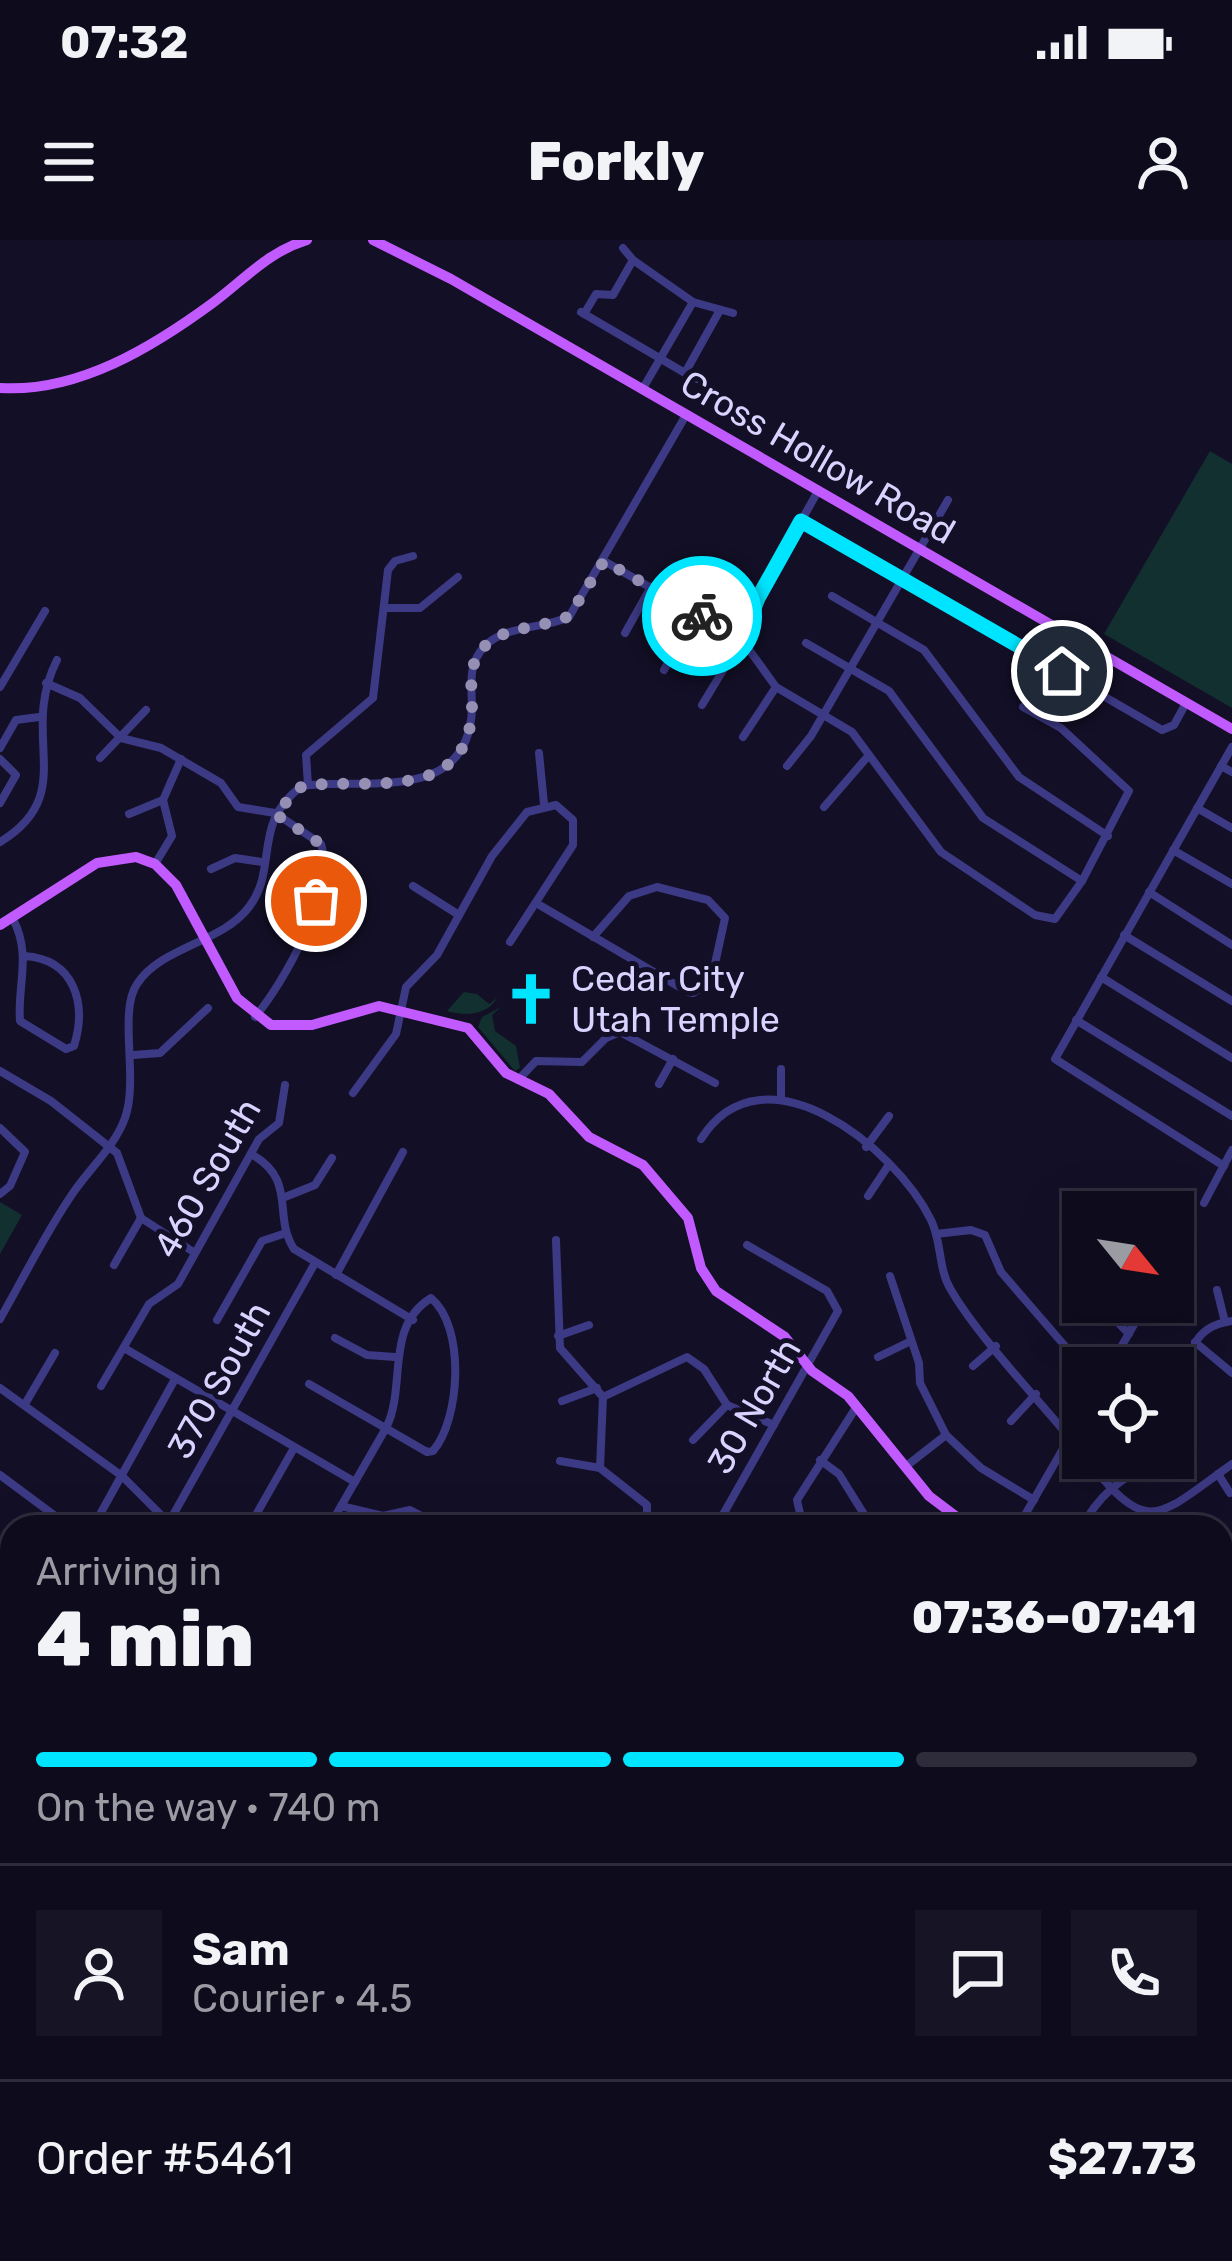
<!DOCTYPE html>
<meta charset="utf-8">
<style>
:root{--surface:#0e0b1c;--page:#171425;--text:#f1f3f6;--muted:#9b9ba3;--line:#2e2b3b;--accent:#00e5ff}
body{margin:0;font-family:Rubik,sans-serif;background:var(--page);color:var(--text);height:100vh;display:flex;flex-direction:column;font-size:45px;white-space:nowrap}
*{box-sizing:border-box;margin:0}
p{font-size:39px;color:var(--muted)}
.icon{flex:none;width:66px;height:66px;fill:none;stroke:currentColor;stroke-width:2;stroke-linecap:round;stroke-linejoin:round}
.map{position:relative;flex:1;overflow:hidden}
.drawer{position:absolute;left:0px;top:1275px;width:1233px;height:747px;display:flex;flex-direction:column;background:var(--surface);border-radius:36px 36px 0 0;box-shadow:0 12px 48px #0002,0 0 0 3px var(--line)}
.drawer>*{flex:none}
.needle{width:78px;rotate:120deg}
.buttons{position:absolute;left:1062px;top:951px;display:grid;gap:24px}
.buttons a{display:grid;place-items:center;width:132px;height:132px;border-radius:0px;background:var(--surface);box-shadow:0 12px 48px #0002,0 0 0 3px var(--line);font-size:60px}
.pin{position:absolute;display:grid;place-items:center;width:102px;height:102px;color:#fff;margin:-51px;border:6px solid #fff;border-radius:50%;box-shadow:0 3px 12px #0007}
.courier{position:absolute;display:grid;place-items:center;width:120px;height:120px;margin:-60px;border:9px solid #00e5ff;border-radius:50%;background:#fff;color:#222;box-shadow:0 3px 15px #0007}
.headline em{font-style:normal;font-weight:800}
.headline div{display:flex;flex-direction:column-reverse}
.headline{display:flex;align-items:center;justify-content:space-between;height:204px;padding:0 36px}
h1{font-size:78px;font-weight:800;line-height:90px}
.bar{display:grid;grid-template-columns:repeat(4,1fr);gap:18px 12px;align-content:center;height:144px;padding:0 36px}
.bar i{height:15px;border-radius:9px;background:var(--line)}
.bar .active{background:var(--accent)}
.bar p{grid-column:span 4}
.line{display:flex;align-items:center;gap:30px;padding:0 36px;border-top:3px solid var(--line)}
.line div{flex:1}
.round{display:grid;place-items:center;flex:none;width:126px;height:126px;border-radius:0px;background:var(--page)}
.status{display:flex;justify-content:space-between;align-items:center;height:84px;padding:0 60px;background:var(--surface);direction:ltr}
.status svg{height:33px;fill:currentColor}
header{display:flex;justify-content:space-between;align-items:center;height:156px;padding:0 36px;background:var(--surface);font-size:54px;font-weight:800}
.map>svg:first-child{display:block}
.green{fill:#12302f}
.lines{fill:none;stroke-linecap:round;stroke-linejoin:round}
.minor{stroke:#3d3a85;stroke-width:8}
.major{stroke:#c25bff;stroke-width:10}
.highway{stroke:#ff4fa3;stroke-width:14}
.rail-casing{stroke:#00e5ff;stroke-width:8}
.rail{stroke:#130f26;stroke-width:3;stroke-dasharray:9;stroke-linecap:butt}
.done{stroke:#948fb3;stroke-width:12;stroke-dasharray:0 21.6}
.route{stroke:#00e5ff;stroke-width:15}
.labels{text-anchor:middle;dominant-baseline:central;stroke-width:10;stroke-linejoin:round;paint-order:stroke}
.street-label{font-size:36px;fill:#d9d4ff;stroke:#130f26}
.poi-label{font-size:36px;fill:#d9d4ff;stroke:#130f26;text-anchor:start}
</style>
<div class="status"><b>07:32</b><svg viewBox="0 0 49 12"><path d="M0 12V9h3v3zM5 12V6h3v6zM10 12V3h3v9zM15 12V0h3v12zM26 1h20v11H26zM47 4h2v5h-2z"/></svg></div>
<header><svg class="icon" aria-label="menu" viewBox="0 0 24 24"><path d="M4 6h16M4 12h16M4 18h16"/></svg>Forkly<svg class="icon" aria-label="person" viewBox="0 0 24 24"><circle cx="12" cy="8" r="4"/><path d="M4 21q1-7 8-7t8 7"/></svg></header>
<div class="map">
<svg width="1232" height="2021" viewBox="0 0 1232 2021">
<rect width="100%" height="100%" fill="#130f26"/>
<!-- green -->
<g class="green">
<path d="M1210 211 1232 224V468L1104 394Z"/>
<path d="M464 752 477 754 489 764 497 758C487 776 464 776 447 771Z"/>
<path d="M501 767 492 775 495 791 516 806 520 828 515 831 478 787 482 777Z"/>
<path d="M0 962 22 975 0 1014Z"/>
</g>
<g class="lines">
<!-- minor -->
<g class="minor">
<path d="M633 20 693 62"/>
<path d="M581 72 685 133 720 70"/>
<path d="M584 74 596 54 613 55 633 20 623 8"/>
<path d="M685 133 697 139"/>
<path d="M642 150 693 62 733 73"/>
<path d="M801 281 1162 490 1174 485 1186 463"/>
<path d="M604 321 742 400 776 447 852 492 941 612 1035 675 1055 679 1082 641 1129 551 1061 488 1023 467"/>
<path d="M832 356 924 410 1019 537 1108 596"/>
<path d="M384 368H420L458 337"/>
<path d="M625 393 651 347"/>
<path d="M806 403 889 451 983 578 1082 641"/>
<path d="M664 430 696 373"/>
<path d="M46 443 80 458 121 498 161 508 221 543 238 567 275 573 321 604C336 650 285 741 255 777"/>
<path d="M0 447 45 371"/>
<path d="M702 465 751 384 758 358 818 251"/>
<path d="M1045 478 1076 400"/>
<path d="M743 497 776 447"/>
<path d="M0 508 16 480 39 477"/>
<path d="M539 513 544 564"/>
<path d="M100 518 146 470"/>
<path d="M0 519 16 535 0 563"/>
<path d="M787 526 811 496 948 260"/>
<path d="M1221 526 1232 532"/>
<path d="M308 545 306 515 373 458 388 330 395 321 413 316"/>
<path d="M824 567 869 515"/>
<path d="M1197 568 1232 588"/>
<path d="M129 574 163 560"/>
<path d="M0 602C80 553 18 497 57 420"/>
<path d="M1173 610 1232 644"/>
<path d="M155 624 172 596 163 560 181 519"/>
<path d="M211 629 235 618 262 622"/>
<path d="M413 646 459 675"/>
<path d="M1149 652 1232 705"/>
<path d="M536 663 688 752 693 753 711 742 725 678 708 660 657 647 629 656 593 697"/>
<path d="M13 679C32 715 17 746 20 781L66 809 74 806C87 764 75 719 24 716"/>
<path d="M1124 695 1232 761"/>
<path d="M1101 737 1232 818"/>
<path d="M1076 780 1232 876"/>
<path d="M133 815 160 813 208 768"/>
<path d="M0 831 51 861 117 913 141 978 192 1011"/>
<path d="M518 840 536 821 582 822 606 798 620 792 715 843"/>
<path d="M659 844 673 819"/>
<path d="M353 853 396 794 406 747 437 715 492 616 527 572 556 565 573 580V605L510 702"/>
<path d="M781 860V829"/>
<path d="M0 888 25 912 10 946 0 954"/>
<path d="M701 899C763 801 896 908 931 980 942 1002 938 1029 951 1050 981 1101 1044 1165 1083 1214"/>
<path d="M866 907 889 876"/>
<path d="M251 914C298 940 272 975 294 1009L413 1080"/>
<path d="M1224 926 1055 819 1232 507"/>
<path d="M868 956 888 926"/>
<path d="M285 957 315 945 332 918"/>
<path d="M1204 963 1232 910"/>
<path d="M936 994 971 990 985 995 1001 1032 1084 1128"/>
<path d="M556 1000 560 1108 603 1157 600 1228 647 1265V1287"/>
<path d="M114 1025 141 978"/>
<path d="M1069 1029 1083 1045"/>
<path d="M336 1035 403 912"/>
<path d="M890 1036 919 1123 920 1143 946 1195 981 1228 1034 1260"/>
<path d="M1217 1050 1225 1082"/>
<path d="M1098 1062 1129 1094"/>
<path d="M0 1079C24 1037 46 992 73 953 90 928 115 906 125 878 139 839 118 772 137 744 162 706 222 703 249 667 279 628 251 583 302 546 364 537 468 566 472 469 472 447 467 425 484 407 504 385 543 389 569 377L686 175"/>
<path d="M217 1080 262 1001 286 993"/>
<path d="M558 1096 589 1085"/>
<path d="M335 1098 367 1115 395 1117"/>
<path d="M1195 1102 1232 1133"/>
<path d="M124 1108 355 1242"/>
<path d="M878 1117 909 1102"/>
<path d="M973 1126 996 1106"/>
<path d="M1109 1128 1147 1062"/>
<path d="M309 1144 427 1212 433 1211C460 1180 466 1087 431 1058 384 1087 407 1147 386 1188L329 1287"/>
<path d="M101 1146 149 1064 178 1044 259 899 279 883 285 845"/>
<path d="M0 1148 122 1236 173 1287"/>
<path d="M603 1157 687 1117 704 1129 727 1165"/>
<path d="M562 1161 597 1148"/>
<path d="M25 1164 55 1113"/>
<path d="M727 1165 774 1185"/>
<path d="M1011 1181 1036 1154"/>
<path d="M693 1200 727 1165"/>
<path d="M1173 1214C1213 1176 1157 1091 1232 1081"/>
<path d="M1086 1218C1149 1299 1157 1277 1232 1224"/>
<path d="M820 1220 839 1234 872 1287"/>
<path d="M560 1221 600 1228"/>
<path d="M905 1227 946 1195"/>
<path d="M1218 1234 1230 1253"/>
<path d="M0 1235 70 1287"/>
<path d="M341 1266 383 1276 410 1270 443 1287"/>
<path d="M168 1284 315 1023"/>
<path d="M556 1285 560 1287"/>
<path d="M93 1287 175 1139"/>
<path d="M249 1287 294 1208"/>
<path d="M716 1287 838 1071 827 1051 747 1005"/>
<path d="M803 1287 797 1260 857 1166"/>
<path d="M1018 1287 1083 1174"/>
<path d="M1088 1287 1087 1278C1108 1244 1133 1232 1167 1218"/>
<path d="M0 1319 12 1328"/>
<path d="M0 1375 12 1372"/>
<path d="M0 1426 12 1430"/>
<path d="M0 1583 12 1590"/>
<path d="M1221 1583 1232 1571"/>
<path d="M0 1729 12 1736 5 1769 12 1788"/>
<path d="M1221 1776 1232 1782"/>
<path d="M0 1867 12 1873"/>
<path d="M0 1942 12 1948"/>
<path d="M120 2010 139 2021"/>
<path d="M258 2010 277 2021"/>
<path d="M450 2010 470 2021"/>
<path d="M7 2021 13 2010"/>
<path d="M400 2021 407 2010"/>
<path d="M1071 2021 1077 2010"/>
</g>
<!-- major -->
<g class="major">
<path d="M373 0 451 39 1232 489"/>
<path d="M0 148C78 153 153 107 214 62 246 38 268 12 307 0"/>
<path d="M0 685 97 623 136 617 155 624 176 645 237 758 271 785H312L379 766 468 788 506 833 549 854 589 897 643 925 688 978 701 1028 716 1051 785 1097 812 1131 848 1156 929 1256 970 1287"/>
<path d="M1221 1313 1232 1305"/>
<path d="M245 2021 252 2010"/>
<path d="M563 2021 569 2010"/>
</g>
<!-- highway -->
<g class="highway">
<path d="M0 1537 12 1544"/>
<path d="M0 1555 12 1562"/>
<path d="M653 2010 659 2021"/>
<path d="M775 2010 791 2021"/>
<path d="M799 2010 815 2021"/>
<path d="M721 2021 724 2010"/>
</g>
<!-- rail casing -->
<g class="rail-casing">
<path id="rail" d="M1221 1729 1232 1709"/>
</g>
<!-- rail -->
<use href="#rail" class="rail"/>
</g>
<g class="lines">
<!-- done -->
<path class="done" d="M316 661 326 633 321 604 275 574 302 546C364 537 468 566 472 469 472 447 467 425 484 407 504 385 543 389 569 376L604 321 702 376"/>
<!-- route -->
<path class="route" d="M702 376 742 400 758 358 801 281 1062 431"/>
</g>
<!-- icons -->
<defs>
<g id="church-bare" transform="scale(4.14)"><path d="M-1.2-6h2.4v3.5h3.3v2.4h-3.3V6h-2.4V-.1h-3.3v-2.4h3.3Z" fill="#00e5ff" stroke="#130f26" stroke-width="2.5" paint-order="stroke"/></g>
</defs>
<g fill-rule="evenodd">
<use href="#church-bare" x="531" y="759"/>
</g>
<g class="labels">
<!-- street labels -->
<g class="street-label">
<text transform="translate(818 217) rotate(30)">Cross Hollow Road</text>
<text transform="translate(207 938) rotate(-60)">460 South</text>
<text transform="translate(219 1140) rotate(-61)">370 South</text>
<text transform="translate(754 1166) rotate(-60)">30 North</text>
</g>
<!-- poi labels -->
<g class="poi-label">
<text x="571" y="738">Cedar City<tspan x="571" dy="41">Utah Temple</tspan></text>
</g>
</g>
</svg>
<div class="buttons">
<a><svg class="needle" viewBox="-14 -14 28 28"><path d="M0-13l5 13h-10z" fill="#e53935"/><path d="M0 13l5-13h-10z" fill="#9b9ba3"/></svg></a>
<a><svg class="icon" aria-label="locate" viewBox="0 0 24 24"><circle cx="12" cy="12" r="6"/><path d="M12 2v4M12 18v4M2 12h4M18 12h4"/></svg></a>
</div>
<div class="pin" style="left:316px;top:661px;background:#ea580c"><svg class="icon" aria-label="bag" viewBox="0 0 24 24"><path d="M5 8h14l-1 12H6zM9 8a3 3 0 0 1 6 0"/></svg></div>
<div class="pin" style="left:1062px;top:431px;background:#1f2937"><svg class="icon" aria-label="home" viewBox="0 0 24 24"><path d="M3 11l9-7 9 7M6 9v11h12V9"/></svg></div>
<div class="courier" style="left:702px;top:376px"><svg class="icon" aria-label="bike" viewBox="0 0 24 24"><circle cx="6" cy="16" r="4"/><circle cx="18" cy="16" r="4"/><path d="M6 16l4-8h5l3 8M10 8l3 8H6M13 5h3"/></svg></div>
<section class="drawer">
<div class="headline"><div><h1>4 min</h1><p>Arriving in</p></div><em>07:36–07:41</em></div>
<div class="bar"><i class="active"></i><i class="active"></i><i class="active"></i><i></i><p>On the way · 740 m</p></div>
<div class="line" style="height:216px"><a class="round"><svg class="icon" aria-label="person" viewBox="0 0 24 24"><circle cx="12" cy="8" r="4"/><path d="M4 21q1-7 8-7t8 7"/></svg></a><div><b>Sam</b><p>Courier · 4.5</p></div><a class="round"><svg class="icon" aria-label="chat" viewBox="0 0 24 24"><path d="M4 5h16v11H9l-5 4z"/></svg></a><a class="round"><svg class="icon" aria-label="phone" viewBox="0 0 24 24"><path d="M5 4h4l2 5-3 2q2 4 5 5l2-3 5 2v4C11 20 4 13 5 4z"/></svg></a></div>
<div class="line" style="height:156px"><div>Order #5461</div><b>$27.73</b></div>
</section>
</div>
